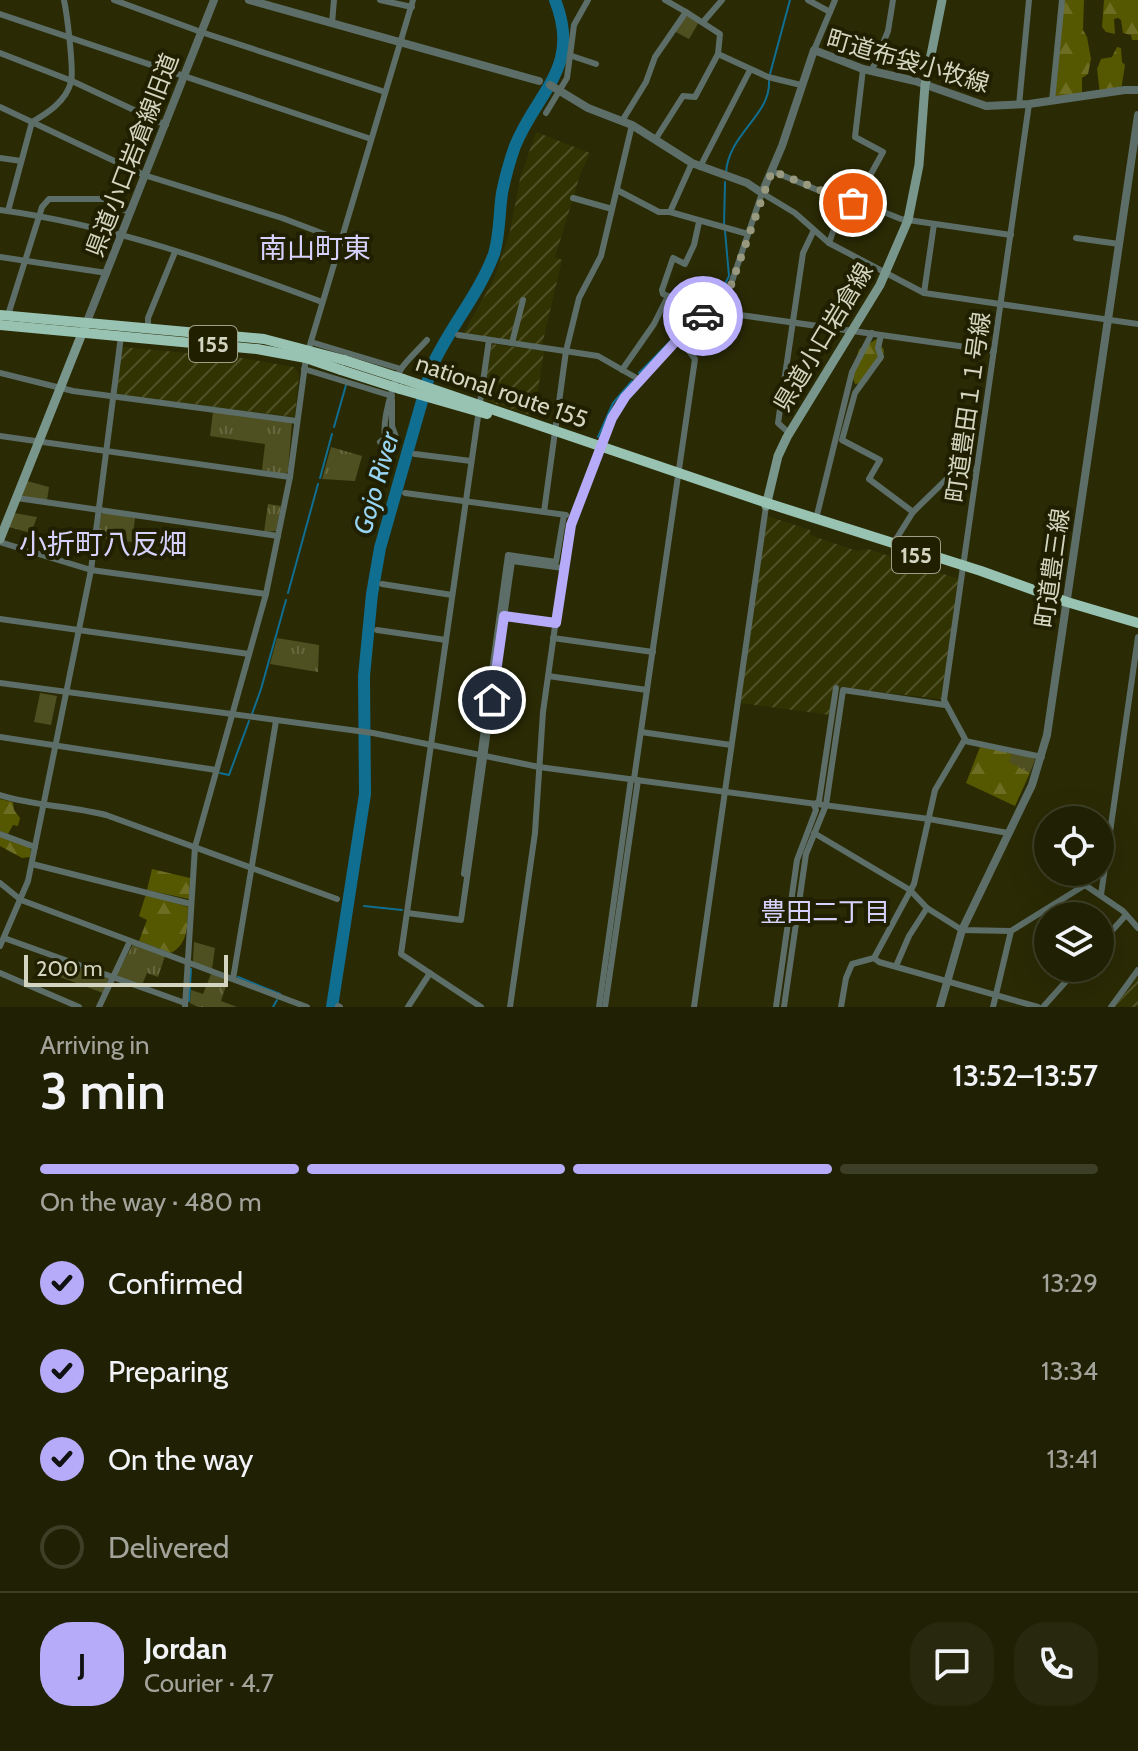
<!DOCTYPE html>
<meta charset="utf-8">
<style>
:root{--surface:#202004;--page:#28280e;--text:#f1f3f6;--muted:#a2a39a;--line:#3d3e26;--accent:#b6abf8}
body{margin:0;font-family:Cabin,"Noto Sans JP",sans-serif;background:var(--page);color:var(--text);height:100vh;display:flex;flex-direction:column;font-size:30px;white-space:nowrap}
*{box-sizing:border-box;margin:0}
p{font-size:26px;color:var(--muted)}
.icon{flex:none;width:44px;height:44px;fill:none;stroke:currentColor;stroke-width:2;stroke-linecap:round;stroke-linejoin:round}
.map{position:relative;height:1007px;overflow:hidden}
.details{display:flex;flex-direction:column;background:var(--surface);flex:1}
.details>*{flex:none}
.fabs{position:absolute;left:1034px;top:806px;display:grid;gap:16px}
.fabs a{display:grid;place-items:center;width:80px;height:80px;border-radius:50%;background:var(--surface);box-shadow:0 8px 32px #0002,0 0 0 2px var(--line);font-size:40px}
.scale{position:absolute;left:24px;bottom:20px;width:204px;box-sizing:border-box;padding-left:8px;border:4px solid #d3d5c0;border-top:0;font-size:22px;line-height:28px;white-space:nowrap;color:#d3d5c0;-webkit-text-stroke:6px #202000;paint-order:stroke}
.pin{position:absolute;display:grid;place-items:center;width:68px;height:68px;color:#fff;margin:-34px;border:4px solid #fff;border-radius:50%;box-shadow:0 2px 8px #0007}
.courier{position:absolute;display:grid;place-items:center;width:80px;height:80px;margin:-40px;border:6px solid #b6abf8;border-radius:50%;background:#fff;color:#222;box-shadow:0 2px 10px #0007}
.overview em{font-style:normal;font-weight:600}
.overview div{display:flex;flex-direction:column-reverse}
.overview{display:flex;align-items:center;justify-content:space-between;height:136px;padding:0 40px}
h1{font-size:52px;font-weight:600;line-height:60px}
.bar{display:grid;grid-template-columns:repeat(4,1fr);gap:12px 8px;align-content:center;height:96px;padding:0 40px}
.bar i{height:10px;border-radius:6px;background:var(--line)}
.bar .on{background:var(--accent)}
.bar p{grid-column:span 4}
.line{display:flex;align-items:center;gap:20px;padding:0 40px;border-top:2px solid var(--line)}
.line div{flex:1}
.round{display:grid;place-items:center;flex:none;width:84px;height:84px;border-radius:32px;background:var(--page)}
ol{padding:0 40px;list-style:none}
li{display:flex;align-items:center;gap:24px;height:88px}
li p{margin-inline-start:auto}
li .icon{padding:8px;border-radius:50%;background:var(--accent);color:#111;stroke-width:4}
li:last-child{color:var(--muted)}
li i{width:44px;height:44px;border:4px solid var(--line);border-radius:50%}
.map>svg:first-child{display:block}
.industrial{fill:url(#industrial-furrows)}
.grass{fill:url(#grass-tufts)}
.forest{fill:url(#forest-firs)}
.garden{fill:#4f5021}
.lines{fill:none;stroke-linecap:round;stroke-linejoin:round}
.stream{stroke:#106e91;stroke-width:2}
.river{stroke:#106e91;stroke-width:12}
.minor{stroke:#5c6e67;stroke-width:6}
.tertiary{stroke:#5c6e67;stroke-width:8}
.secondary{stroke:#78968b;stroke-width:9}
.trunk{stroke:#98c3b2;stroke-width:10}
.trunk-bridge{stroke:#98c3b2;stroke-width:10}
.done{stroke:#98997f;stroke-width:8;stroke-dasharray:0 14.4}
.route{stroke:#b6abf8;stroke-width:10}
.labels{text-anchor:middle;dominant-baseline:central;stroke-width:8;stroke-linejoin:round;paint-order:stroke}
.shield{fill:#202000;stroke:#9d9f86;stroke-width:2}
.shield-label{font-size:22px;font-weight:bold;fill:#d3d5c0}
.street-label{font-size:24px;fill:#d3d5c0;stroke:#202000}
.water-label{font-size:26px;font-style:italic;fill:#98d5f4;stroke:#202000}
.neighbourhood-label{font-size:26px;fill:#d6d1fd;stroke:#202000}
.quarter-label{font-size:28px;fill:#d6d1fd;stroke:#202000}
</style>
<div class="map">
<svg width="1138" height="1007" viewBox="0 0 1138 1007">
<defs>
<pattern id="industrial-furrows" width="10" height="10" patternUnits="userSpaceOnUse" patternTransform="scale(2)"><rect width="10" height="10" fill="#323303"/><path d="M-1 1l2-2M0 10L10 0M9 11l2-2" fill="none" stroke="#4f5026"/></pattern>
<pattern id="grass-tufts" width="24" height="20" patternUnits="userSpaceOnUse" patternTransform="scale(2)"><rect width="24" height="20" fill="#4f5021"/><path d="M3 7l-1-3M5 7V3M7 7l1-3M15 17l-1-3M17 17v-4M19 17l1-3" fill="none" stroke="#67683f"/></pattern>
<pattern id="forest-firs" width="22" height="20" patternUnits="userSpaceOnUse" patternTransform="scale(2)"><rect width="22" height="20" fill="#565701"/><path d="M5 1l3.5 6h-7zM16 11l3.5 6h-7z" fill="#6d6e24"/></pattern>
</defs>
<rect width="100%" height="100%" fill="#2a2a05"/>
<!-- industrial -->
<g class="industrial">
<path d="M536 132 590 153 581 172 555 257 562 260 542 345 463 334 494 279 510 231 520 179Z"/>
<path d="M492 344 544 351 534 416 482 399Z"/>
<path d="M122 347 242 358 294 367 299 374 295 417 118 395 116 393Z"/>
<path d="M767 516 810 530V535L857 551 868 549 959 579 941 699 835 687 830 715 739 703Z"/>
<path d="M1138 975V1007H1115Z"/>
</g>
<!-- grass -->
<g class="grass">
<path d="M687 16 699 22 689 39 674 31Z"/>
<path d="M213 412 292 422 288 471 285 474 262 470 265 444 210 436Z"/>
<path d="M331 447 362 456 355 481 322 479Z"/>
<path d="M27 481 49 487 47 500 23 497 22 493Z"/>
<path d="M268 504 281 506 276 531 264 532Z"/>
<path d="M14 513 37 517 31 533 9 527Z"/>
<path d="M103 513 135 518 132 542 98 538 101 515Z"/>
<path d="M277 638 319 645 318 672 270 664Z"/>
<path d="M1012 753 1033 757 1035 760 1030 773 1008 762Z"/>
<path d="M194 942 215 948 212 969 193 962Z"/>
<path d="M133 944 165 956 158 977 147 973 142 985 118 977 117 974Z"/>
<path d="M65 963 109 979 103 993 60 977Z"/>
<path d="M211 974 228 980 221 1001 237 1007H198L190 1003 191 990 203 994Z"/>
</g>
<!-- forest -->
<g class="forest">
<path d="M1062 0H1084L1083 30 1087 37 1091 59 1088 74 1082 78V97L1052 101Z"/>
<path d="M1104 0H1138V40H1132L1131 35 1123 33 1121 20 1118 18 1114 19 1115 34 1106 32 1102 27Z"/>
<path d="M1117 47 1121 48 1122 62 1125 65 1121 90 1100 94 1097 69 1101 59 1112 57Z"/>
<path d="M877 339 884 350 883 360 876 366 867 382 855 384 852 375 859 349Z"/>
<path d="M980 747 1012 753 1009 762 1030 773 1015 806 966 783Z"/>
<path d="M0 799 13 802 14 810 20 818 18 826 13 825 8 834 0 831Z"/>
<path d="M0 835 29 847 31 850 30 857 22 858 0 846Z"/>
<path d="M152 869 190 878 189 899 147 890Z"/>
<path d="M146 894 188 907C187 926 189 943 171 953L139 941 147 920 139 916Z"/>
</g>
<!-- garden -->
<path class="garden" d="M40 693 57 696 51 725 34 722Z"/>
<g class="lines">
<!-- stream -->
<g class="stream">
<path d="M770 74 790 0"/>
<path d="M726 173C728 134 771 115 769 81"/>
<path d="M724 225 725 182"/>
<path d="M700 312 720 294 729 276 725 231"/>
<path d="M639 373 695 316"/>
<path d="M334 427 346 385"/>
<path d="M598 437 613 403 632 381"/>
<path d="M320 478 332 434"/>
<path d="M288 593 318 484"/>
<path d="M252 714 261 689 286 600"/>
<path d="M220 773 229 775 249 721"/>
<path d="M349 903 353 904"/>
<path d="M364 906 402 910"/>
<path d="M238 977 280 994"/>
<path d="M189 1001 191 969"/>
<path d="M273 1007 277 1000"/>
</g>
<!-- river -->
<path class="river" d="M332 1007 365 794 364 676 372 594 380 548 432 366C450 327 479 294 494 254 500 234 499 213 502 193 505 178 510 160 515 146 537 91 582 68 555 0"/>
<!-- minor -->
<g class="minor">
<path d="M114 0 201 32 385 92"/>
<path d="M380 0 412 7"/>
<path d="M665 0 686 12"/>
<path d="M808 0 830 12"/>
<path d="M0 14 371 139"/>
<path d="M703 22 722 0"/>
<path d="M332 23 334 0"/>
<path d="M814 50 835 0"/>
<path d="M0 53 72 81 166 125"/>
<path d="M572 56 596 64"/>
<path d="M872 70 888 31 893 0"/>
<path d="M1052 101 1062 0"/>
<path d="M1019 105 1029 0"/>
<path d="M0 107 144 175 282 218 340 240"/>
<path d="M546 113 567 78 574 25 588 0"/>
<path d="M622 121 646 82 655 57 686 12 720 34 718 54"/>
<path d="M655 140 683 96 695 97 718 54 768 77 801 85"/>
<path d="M0 158 21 161"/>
<path d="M692 163 670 212 748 234"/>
<path d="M700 167 750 70"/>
<path d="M772 171 844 201H856L901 219 1011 235"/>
<path d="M617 190 659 212H670"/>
<path d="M573 198 612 209"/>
<path d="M856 201 883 152 855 137 863 69"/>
<path d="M0 210C110 225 218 263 322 302"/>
<path d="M8 211 32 122C48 113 66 101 71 82 74 70 67 14 64 0"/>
<path d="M699 222 694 245 685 264 673 258 662 290 663 294 693 307 701 317"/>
<path d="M1076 238 1119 244"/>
<path d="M829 243 844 201"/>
<path d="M0 257 107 273"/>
<path d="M924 293 934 224"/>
<path d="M714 308 719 312 994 351"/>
<path d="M8 315 42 207 49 199H104L129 212"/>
<path d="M148 327V318L175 252"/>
<path d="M458 335 598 356 640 380"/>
<path d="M881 335 878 348 881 357 855 393 842 440 880 460 869 479 913 512"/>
<path d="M311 342 401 369"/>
<path d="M512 343 523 300"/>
<path d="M304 369 392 396"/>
<path d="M622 370 654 324 668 296"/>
<path d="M0 373 73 391 297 421"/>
<path d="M392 400V426L397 440"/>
<path d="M789 433 778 423 803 253 814 230"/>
<path d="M0 436 290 477"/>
<path d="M380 442 385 438C382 420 392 386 401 369 408 359 419 349 427 340"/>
<path d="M415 454 471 461"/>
<path d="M405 493 566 515"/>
<path d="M17 498 278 536"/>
<path d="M544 512 566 351 579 298 601 256 632 125"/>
<path d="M816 519 852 372 872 333"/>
<path d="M0 542 91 570 266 594"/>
<path d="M893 544 913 512 959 467 977 469"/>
<path d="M382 584 452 595"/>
<path d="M504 616 556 623"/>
<path d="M0 619 249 654"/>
<path d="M377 630 446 640"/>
<path d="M553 638 653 652"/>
<path d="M548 676 647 690"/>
<path d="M0 683 373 733 539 767 929 819 1008 833"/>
<path d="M641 732 731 745"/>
<path d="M0 737 216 770"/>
<path d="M965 741 1042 757"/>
<path d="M634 779 695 359 679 338"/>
<path d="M0 795C35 806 71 806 106 815L337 899"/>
<path d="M814 833 910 890 927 908 962 930 1011 931 1085 885 1123 911 1138 928"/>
<path d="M0 834 35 847"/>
<path d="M32 864 191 904"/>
<path d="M464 874 508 555 556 562 564 515"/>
<path d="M0 883 21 900 307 1007"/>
<path d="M1101 895 1138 637"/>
<path d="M407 913 461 920 512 561 563 568"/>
<path d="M4 938 185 1003"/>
<path d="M1100 944 1126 915"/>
<path d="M0 946 28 881 91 570 121 336"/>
<path d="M874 958 879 962 1038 1007"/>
<path d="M896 966 909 936 927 908"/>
<path d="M0 973 79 1007"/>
<path d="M233 979 276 721"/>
<path d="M338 1006 340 1007"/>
<path d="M99 1007 130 941"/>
<path d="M185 1007 195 847 266 594 290 477 306 358 413 0"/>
<path d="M408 1007 430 973"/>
<path d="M481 1007 401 954 489 340"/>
<path d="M510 1007 535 833 543 712 568 534 612 418 625 397 687 329 727 296 762 193 795 213 829 243 924 293 1138 324"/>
<path d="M599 1007 631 779"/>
<path d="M605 1007 638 780"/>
<path d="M694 1007 766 506"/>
<path d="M776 1007 797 860 816 810 814 805 819 801 836 688"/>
<path d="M784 1007 806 854 826 805 843 690 945 705"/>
<path d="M841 1007 846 978 852 964 874 958 914 884 935 790 965 739 944 700 1029 104"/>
<path d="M993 1007 1011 931"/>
<path d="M1043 1007 1078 968"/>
<path d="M1111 1007 1138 970"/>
</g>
<!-- tertiary -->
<g class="tertiary">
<path d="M249 0 539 81"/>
<path d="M550 85 588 108 632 125 692 163 747 183 762 193 782 146 814 50 863 69 915 81 986 106 1029 104 1125 90H1138"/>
<path d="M86 324 214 0"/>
<path d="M940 1007 962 930 1032 785 1047 735 1138 115"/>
</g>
<!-- secondary -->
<g class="secondary">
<path d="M766 506 778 456 787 437 880 285 908 220 919 165 925 85 942 0"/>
<path d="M0 539 85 326"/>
</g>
<!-- trunk -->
<g class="trunk">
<path d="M0 315 264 339 344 360"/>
<path d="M0 325 257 349 306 358 341 370"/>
<path d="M403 379 767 503 981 571 1067 602 1138 623"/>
<path d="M400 389 487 414"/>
</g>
<!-- trunk-bridge -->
<g class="trunk-bridge">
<path d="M344 360 403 379"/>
<path d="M341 370 400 389"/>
</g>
</g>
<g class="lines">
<!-- done -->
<path class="done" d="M703 316 724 299 730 288 772 171 853 203"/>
<!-- route -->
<path class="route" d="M492 700 504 616 556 623 571 525 612 418 625 397 687 329 703 316"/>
</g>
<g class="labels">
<!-- shield labels -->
<g class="shield">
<rect x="189" y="326" width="48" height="36" rx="6"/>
<rect x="892" y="537" width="48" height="36" rx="6"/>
</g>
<g class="shield-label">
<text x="213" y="344">155</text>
<text x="916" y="555">155</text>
</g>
<!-- street labels -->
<g class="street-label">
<text transform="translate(908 61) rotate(16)">町道布袋小牧線</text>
<text transform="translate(132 155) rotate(-69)">県道小口岩倉線旧道</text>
<text transform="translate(823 337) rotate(-59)">県道小口岩倉線</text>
<text transform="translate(502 391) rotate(19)">national route 155</text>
<text transform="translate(968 407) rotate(-82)">町道豊田１１号線</text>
<text transform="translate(1052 568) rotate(-82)">町道豊三線</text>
</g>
<!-- water labels -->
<g class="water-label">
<text transform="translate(376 483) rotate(-74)">Gojo River</text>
</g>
<!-- neighbourhood labels -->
<g class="neighbourhood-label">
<text x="825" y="912">豊田二丁目</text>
</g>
<!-- quarter labels -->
<g class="quarter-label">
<text x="315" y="248">南山町東</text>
<text x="103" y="544">小折町八反畑</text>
</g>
</g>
</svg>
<div class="fabs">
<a><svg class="icon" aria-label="locate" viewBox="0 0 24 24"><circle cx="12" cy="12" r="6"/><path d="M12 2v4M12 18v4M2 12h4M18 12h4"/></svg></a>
<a><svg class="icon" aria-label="layers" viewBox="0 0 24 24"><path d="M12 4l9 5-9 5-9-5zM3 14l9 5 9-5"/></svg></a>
</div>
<div class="scale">200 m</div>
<div class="pin" style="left:853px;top:203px;background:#ea580c"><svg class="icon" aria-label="bag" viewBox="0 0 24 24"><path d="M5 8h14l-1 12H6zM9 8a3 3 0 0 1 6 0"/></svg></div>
<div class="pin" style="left:492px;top:700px;background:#1f2937"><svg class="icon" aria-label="home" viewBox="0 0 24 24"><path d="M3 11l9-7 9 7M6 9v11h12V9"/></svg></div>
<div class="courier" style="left:703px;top:316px"><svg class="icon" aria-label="car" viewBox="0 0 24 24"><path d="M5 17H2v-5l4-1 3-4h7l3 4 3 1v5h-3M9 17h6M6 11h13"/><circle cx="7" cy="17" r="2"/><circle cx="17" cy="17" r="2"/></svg></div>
</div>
<section class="details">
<div class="overview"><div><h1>3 min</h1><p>Arriving in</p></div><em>13:52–13:57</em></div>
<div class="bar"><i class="on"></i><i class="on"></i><i class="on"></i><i></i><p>On the way · 480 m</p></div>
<ol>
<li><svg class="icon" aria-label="check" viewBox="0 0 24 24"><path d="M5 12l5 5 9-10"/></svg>Confirmed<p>13:29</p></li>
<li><svg class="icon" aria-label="check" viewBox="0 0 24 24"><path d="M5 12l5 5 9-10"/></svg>Preparing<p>13:34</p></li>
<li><svg class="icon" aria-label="check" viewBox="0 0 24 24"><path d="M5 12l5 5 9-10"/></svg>On the way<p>13:41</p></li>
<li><i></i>Delivered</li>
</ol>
<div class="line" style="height:144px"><b class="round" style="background:var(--accent);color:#111">J</b><div><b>Jordan</b><p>Courier · 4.7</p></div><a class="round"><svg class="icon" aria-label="chat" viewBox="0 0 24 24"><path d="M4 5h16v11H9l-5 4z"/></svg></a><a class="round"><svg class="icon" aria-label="phone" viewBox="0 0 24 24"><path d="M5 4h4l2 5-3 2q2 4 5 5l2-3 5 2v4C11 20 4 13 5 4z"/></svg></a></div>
</section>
